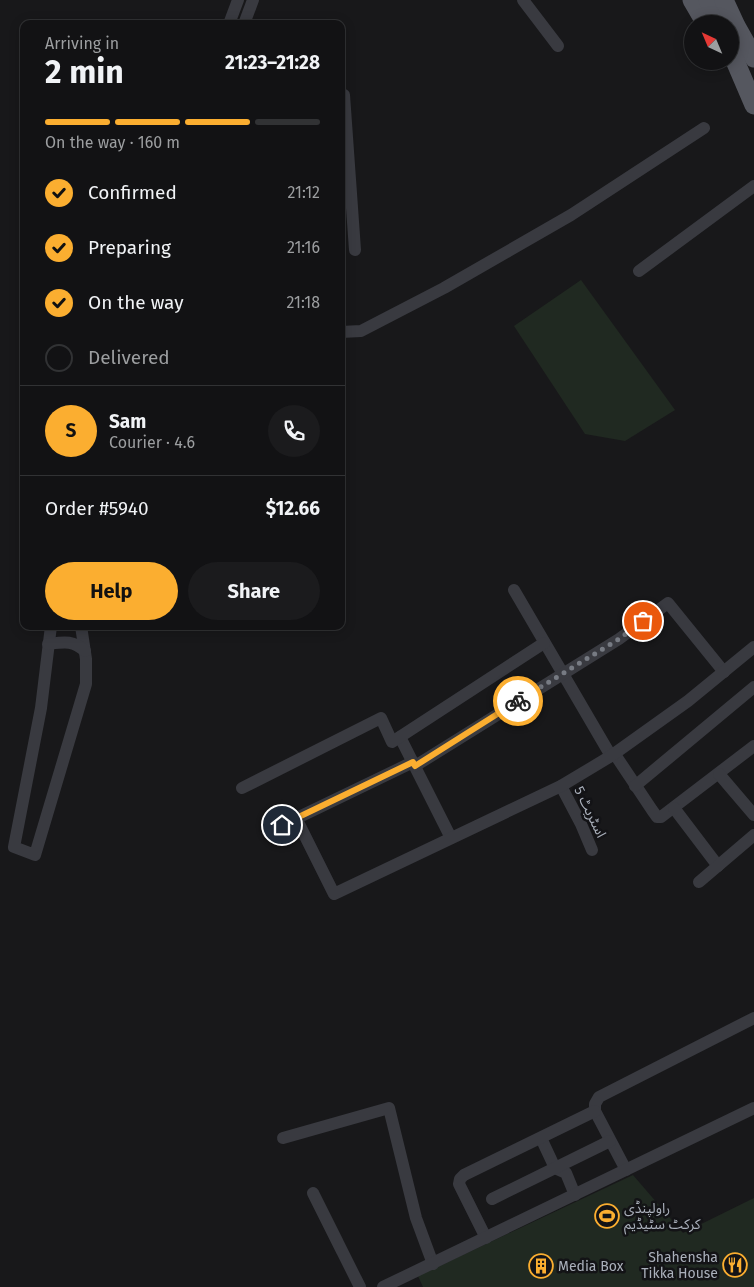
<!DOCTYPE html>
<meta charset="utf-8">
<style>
:root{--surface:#121214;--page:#1b1b1d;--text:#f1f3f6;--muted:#9c9ea0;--line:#313234;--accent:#fbae30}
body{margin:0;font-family:"Fira Sans","Noto Sans Arabic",sans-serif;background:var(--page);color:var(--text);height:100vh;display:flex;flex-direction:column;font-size:19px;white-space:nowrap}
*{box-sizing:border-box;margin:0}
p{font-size:16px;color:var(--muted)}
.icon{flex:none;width:28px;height:28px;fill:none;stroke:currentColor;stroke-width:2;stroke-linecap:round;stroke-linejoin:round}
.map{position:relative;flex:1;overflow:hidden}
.details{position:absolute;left:20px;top:20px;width:325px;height:610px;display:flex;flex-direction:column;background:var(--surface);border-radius:10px;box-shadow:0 2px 12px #0003,0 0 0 1px var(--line)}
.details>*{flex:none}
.needle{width:32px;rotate:316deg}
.buttons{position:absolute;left:684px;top:15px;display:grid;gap:10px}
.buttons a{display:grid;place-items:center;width:55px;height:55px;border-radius:50%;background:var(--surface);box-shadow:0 2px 12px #0003,0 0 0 1px var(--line);font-size:25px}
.pin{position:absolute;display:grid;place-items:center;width:42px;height:42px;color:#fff;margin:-21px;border:2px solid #fff;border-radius:50%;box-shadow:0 1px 5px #0007}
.courier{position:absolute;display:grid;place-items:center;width:50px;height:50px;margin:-25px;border:4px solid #fbae30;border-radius:50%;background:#fff;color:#222;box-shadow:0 1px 6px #0007}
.overview em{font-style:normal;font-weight:700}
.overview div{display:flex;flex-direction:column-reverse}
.overview{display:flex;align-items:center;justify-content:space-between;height:85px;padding:0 25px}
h1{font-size:32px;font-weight:700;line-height:38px}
.bar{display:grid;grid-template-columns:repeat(4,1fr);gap:8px 5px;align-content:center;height:60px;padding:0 25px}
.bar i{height:6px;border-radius:4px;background:var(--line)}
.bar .current{background:var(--accent)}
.bar p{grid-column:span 4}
.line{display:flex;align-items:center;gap:12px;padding:0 25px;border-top:1px solid var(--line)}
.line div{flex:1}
.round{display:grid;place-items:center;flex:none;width:52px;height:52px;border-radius:26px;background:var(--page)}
ol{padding:0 25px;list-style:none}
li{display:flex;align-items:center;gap:15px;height:55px}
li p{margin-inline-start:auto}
li .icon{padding:5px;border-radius:50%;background:var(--accent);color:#111;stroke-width:4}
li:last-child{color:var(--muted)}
li i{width:28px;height:28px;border:2px solid var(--line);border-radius:50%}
.primary-button{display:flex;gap:10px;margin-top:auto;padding:10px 25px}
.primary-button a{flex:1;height:58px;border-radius:30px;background:var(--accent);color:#111;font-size:20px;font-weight:700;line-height:58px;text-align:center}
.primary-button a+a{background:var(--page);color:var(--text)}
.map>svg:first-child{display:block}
.green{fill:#202921}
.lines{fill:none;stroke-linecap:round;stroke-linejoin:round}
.street{stroke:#393a40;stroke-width:12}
.primary{stroke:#55575f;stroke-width:19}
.done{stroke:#777b83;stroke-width:5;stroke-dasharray:0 9}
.route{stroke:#fbae30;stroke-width:6}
.labels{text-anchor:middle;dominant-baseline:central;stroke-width:5;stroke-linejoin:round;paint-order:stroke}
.street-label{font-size:14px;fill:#aab0bb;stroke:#131316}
.poi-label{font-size:14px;fill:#aab0bb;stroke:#131316;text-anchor:start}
</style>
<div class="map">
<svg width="754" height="1287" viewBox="0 0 754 1287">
<rect width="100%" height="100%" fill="#18181a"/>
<!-- green -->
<g class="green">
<path d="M581 280 675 410 625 441 585 434 514 326Z"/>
<path d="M633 1175 683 1233 754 1198V1287H423L418 1276Z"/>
</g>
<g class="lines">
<!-- street -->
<g class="street">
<path d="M523 0 558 46"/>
<path d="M229 24 238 0"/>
<path d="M244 24 253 0"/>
<path d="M344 95 355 250"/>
<path d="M639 271 754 186"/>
<path d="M341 332 361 331 444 288 571 215 704 128"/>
<path d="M514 590 611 756"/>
<path d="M51 626 41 708 14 847 35 855 86 684V659L81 626"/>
<path d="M48 644C64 642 73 640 85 651"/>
<path d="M400 737 451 838"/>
<path d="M614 753 652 810 657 817H661L754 746"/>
<path d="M415 766 619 639 668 603 724 672"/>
<path d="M719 774 754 815"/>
<path d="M561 786 581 824 592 850"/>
<path d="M635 786 754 687"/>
<path d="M242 788 381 718 392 742 544 643"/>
<path d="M674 808 718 866"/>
<path d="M296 818 334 894 561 786 611 756 688 701 754 647"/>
<path d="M268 832 413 762"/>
<path d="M699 882 754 835"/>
<path d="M283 1138 389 1108 416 1218 433 1264"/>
<path d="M541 1138 555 1168 566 1173 575 1195"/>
<path d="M626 1170 595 1111V1104L599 1097 754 1018"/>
<path d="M313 1193 360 1287"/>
<path d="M492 1199 610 1141"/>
<path d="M486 1238 459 1184 460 1179 464 1175 595 1111"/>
<path d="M383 1287 754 1108"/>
</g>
<!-- primary -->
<g class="primary">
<path d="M692 0 706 24"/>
<path d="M708 0 719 24"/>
<path d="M724 0 736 26 754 58"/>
<path d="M730 49 754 105"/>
</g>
</g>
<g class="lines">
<!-- done -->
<path class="done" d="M518 701 619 639 643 621"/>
<!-- route -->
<path class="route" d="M282 825 413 762 415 766 518 701"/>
</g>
<!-- icons -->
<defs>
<g id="stadium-ring" transform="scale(1.25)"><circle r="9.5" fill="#131316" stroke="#fbae30" stroke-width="1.5"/><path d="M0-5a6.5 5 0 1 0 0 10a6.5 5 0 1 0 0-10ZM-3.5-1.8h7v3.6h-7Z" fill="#fbae30"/></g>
<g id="restaurant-ring" transform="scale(1.25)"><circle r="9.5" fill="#131316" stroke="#fbae30" stroke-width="1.5"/><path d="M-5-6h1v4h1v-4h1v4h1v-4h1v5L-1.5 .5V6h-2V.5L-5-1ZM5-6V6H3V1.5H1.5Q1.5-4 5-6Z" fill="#fbae30"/></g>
<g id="building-ring" transform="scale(1.25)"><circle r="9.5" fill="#131316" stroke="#fbae30" stroke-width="1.5"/><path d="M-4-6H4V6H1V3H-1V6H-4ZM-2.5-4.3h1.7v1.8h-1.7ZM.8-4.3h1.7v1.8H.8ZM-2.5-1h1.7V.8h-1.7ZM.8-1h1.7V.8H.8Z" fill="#fbae30"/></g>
</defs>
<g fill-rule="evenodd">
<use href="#stadium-ring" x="607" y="1216"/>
<use href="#restaurant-ring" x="735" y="1265"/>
<use href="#building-ring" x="541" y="1266"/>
</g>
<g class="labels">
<!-- street labels -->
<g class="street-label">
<text transform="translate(590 812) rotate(64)">اسٹریٹ 5</text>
</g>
<!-- poi labels -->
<g class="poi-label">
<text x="624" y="1208">راولپنڈی<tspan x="624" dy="16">کرکٹ سٹیڈیم</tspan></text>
<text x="718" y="1257" text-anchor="end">Shahensha<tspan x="718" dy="16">Tikka House</tspan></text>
<text x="558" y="1266">Media Box</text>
</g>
</g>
</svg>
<div class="buttons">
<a><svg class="needle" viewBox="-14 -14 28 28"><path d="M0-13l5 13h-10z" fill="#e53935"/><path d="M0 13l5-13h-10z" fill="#9c9ea0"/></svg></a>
</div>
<div class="pin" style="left:643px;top:621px;background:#ea580c"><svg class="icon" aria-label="bag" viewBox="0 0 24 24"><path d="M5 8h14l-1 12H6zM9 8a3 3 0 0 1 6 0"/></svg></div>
<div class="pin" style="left:282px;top:825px;background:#1f2937"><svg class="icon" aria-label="home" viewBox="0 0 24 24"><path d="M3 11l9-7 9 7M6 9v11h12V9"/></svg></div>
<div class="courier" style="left:518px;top:701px"><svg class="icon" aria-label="bike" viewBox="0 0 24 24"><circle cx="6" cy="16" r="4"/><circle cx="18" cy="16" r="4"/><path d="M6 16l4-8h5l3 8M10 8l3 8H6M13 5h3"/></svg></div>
<section class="details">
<div class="overview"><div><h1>2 min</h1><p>Arriving in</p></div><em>21:23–21:28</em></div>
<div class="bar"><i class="current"></i><i class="current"></i><i class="current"></i><i></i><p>On the way · 160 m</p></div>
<ol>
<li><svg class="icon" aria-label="check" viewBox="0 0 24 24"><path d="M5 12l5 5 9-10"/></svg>Confirmed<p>21:12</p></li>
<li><svg class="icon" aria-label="check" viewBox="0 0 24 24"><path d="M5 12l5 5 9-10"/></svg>Preparing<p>21:16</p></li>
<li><svg class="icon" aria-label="check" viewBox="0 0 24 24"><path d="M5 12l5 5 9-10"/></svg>On the way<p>21:18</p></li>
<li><i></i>Delivered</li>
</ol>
<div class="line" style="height:90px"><b class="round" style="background:var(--accent);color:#111">S</b><div><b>Sam</b><p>Courier · 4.6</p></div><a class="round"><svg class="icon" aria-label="phone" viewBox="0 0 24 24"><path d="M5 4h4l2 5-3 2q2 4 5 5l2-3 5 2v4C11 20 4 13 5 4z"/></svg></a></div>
<div class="line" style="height:65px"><div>Order #5940</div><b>$12.66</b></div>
<div class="primary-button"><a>Help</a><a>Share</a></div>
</section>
</div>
